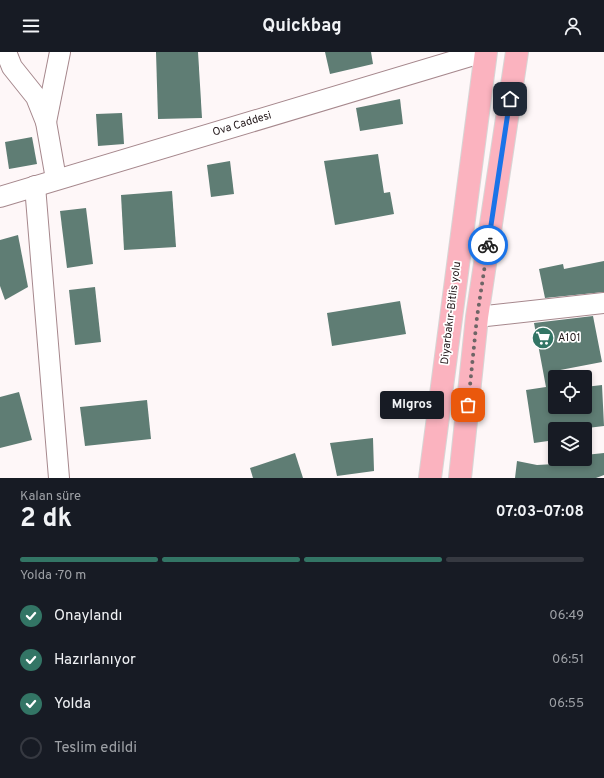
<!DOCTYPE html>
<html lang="tr">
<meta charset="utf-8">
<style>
:root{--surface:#171b24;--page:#20242c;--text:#f1f3f6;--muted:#9ea1a6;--line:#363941;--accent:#337565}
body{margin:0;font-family:Overpass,sans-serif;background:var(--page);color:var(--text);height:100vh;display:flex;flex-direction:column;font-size:15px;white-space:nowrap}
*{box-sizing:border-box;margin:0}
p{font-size:13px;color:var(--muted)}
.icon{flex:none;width:22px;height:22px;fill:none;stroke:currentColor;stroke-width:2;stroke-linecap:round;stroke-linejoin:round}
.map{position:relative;height:426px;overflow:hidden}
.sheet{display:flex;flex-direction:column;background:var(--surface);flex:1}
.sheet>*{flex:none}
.fabs{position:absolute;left:548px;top:318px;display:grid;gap:8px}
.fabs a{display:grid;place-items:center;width:44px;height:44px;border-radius:4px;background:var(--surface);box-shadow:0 2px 6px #0003;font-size:20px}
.pin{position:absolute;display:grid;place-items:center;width:34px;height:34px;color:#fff;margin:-17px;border-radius:8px;box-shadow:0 2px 6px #0006}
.courier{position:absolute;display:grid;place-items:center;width:40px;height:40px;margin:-20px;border:3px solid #1a73e8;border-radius:50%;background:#fff;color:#222;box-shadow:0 1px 5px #0007}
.bubble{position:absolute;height:28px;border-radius:4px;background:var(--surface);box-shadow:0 2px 6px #0003;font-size:13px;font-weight:700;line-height:28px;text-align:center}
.summary em{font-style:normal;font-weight:700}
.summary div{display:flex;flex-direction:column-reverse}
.summary{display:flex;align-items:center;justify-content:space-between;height:68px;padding:0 20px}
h1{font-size:26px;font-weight:700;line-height:30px}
.bar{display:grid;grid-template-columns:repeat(4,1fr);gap:6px 4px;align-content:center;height:48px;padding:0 20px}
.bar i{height:5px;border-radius:3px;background:var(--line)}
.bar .on{background:var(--accent)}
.bar p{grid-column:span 4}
ol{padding:0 20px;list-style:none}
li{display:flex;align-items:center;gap:12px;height:44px}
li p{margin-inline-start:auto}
li .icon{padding:4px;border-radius:50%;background:var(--accent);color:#fff;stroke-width:4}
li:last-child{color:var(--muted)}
li i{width:22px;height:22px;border:2px solid var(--line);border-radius:50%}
header{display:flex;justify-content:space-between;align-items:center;height:52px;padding:0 20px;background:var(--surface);font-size:18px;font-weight:700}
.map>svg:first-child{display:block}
.building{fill:#5f7d74}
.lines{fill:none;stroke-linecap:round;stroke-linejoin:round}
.minor-casing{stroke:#a6888d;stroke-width:22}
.highway-casing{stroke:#d7d5d5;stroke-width:24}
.minor{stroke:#fff;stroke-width:20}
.highway{stroke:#fbb3bf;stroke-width:22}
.done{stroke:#6e6566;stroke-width:4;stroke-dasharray:0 7.2}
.route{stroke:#1a73e8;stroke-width:5}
.labels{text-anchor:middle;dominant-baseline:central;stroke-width:3.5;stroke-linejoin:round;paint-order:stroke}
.street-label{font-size:11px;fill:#211618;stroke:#fff}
.poi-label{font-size:11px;fill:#211618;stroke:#fff;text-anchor:start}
</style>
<header><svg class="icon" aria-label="menu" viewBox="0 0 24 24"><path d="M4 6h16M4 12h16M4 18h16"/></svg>Quickbag<svg class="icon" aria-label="person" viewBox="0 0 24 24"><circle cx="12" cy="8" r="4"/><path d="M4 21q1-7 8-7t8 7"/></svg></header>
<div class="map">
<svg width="604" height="426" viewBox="0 0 604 426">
<rect width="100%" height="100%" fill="#fef7f8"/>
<!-- building -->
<g class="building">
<path d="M156 0H198L202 66 158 67Z"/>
<path d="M325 0H371L373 12 330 22Z"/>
<path d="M400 47 403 72 360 79 356 56Z"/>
<path d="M122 61 124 92 98 94 96 62Z"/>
<path d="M32 85 37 112 9 117 5 90Z"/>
<path d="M378 102 384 141 390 140 394 162 335 173 324 109Z"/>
<path d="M230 109 234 142 211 145 207 113Z"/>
<path d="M172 139 176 195 124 198 121 143Z"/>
<path d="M86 156 93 212 67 216 60 159Z"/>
<path d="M18 183 28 235 5 248 0 234V188Z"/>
<path d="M604 209V240L545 246 539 217 563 212 564 217Z"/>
<path d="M95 235 101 290 75 293 69 238Z"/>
<path d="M400 249 406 282 332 294 327 261Z"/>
<path d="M593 264 602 310 555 319V355H585V335L602 333 604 374 579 377H555V388L534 391 526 338 546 335 534 271Z"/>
<path d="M19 340 32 388 0 396V345Z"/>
<path d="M147 348 151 387 85 394 80 355Z"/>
<path d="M373 386 374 419 337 424 330 391Z"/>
<path d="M295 401 303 426H253L250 416Z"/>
<path d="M604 401V423L596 426H515L517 409 537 413 555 412 568 407H585V403Z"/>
</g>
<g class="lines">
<!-- minor casing -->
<g class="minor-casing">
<g id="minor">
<path d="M6 0 12 15 36 45 46 70 56 127"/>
<path d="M46 70 60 0"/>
<path d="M35 134 59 426"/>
<path d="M0 145 484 0"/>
<path d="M477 265 604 251"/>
</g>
</g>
<!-- highway casing -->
<g class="highway-casing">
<g id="highway">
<path d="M430 426 486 0"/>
<path d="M460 426 477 265 517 0"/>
</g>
</g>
<!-- minor -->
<use href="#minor" class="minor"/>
<!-- highway -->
<use href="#highway" class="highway"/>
</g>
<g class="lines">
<!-- done -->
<path class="done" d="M468 353 477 265 488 193"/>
<!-- route -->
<path class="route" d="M488 193 510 47"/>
</g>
<!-- icons -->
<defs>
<g id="supermarket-disc" transform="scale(1.15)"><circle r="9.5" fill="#337565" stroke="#fff"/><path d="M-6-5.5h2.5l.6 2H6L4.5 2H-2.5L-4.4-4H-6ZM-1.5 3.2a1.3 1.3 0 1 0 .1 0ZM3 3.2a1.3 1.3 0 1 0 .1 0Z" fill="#fff"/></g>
</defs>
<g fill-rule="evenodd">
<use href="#supermarket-disc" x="543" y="286"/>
</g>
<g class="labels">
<!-- street labels -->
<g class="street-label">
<text transform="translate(242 72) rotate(-17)">Ova Caddesi</text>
<text transform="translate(451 261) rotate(-83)">Diyarbakır-Bitlis yolu</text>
</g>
<!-- poi labels -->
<g class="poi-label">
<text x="558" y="286">A101</text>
</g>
</g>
</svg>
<div class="fabs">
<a><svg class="icon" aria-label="locate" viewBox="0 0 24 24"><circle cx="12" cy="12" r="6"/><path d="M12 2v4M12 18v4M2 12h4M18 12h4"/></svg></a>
<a><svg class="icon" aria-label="layers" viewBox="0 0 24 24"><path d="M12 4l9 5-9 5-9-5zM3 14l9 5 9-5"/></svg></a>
</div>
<div class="pin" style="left:468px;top:353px;background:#ea580c"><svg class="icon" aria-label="bag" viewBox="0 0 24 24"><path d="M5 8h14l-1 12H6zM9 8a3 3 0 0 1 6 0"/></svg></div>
<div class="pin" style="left:510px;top:47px;background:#1f2937"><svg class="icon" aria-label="home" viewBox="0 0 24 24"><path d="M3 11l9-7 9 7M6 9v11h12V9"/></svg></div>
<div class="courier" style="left:488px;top:193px"><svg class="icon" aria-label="bike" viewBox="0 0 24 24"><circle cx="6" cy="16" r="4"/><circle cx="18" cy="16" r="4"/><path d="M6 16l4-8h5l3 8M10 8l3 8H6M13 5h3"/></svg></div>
<div class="bubble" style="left:380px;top:339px;width:64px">Migros</div>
</div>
<section class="sheet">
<div class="summary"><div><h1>2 dk</h1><p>Kalan süre</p></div><em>07:03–07:08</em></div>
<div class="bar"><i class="on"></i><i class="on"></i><i class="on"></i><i></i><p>Yolda · 70 m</p></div>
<ol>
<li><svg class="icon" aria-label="check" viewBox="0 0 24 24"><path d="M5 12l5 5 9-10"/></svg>Onaylandı<p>06:49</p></li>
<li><svg class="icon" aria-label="check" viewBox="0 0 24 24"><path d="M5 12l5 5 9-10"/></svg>Hazırlanıyor<p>06:51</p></li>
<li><svg class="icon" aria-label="check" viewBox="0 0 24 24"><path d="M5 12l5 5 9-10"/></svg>Yolda<p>06:55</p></li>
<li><i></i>Teslim edildi</li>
</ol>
</section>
